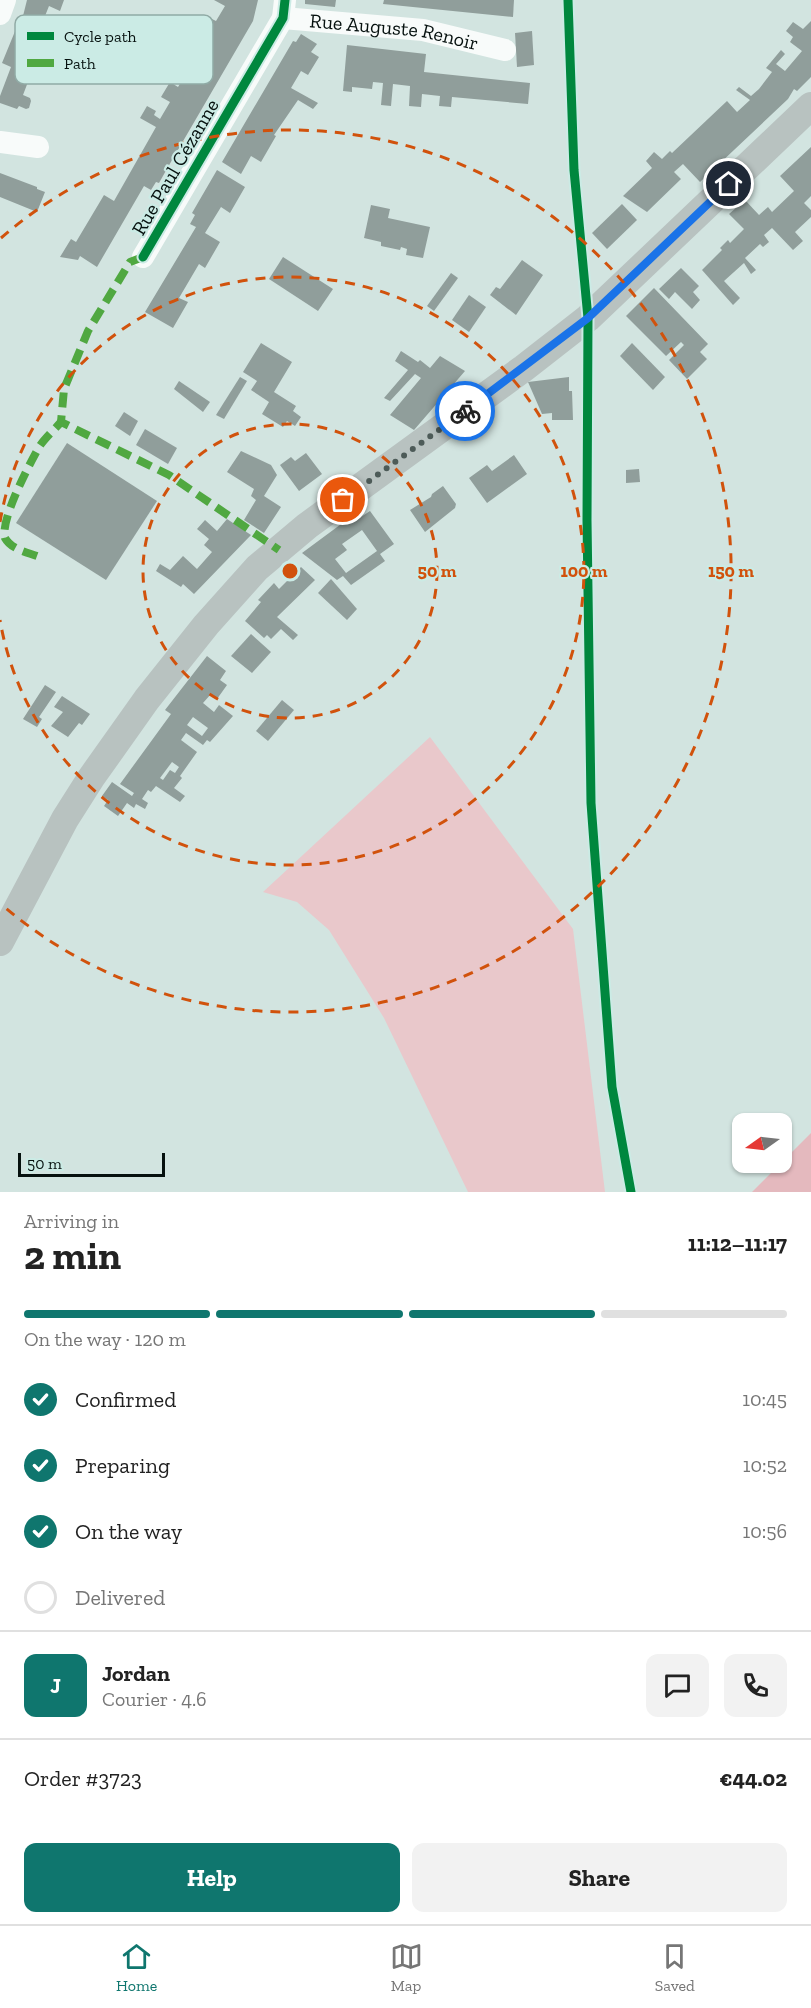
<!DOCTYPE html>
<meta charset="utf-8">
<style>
:root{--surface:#fff;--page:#f2f2f2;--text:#222;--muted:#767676;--line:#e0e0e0;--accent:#0f766e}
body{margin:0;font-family:"Zilla Slab",serif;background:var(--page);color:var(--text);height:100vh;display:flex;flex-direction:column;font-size:22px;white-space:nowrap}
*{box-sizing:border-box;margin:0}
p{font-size:20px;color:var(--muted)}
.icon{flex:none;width:33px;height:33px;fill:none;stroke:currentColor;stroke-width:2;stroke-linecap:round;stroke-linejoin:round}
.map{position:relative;height:1192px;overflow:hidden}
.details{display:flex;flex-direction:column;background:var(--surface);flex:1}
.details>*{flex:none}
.needle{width:39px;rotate:256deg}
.tools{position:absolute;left:732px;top:1113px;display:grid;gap:12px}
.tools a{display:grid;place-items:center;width:60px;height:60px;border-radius:12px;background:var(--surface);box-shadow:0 2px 4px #0004;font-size:30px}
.scale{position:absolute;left:18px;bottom:15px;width:147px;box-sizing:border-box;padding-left:6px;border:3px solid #06110f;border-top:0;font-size:16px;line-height:21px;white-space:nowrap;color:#06110f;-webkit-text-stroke:4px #cbebe5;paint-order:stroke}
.pin{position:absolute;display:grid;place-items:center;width:51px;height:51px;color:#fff;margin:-26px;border:3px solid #fff;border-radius:50%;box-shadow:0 2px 6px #0007}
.courier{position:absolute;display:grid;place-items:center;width:60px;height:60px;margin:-30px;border:4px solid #1a73e8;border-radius:50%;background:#fff;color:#222;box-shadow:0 2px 8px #0007}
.headline em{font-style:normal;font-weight:800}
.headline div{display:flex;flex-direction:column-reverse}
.headline{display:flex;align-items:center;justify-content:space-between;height:102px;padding:0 24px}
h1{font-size:39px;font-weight:800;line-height:45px}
.bar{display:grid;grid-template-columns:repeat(4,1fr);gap:9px 6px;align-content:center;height:72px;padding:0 24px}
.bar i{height:8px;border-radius:4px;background:var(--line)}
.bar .on{background:var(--accent)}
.bar p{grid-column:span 4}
.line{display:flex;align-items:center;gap:15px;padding:0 24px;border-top:2px solid var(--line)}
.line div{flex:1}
.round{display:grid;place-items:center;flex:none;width:63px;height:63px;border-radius:12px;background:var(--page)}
ol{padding:0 24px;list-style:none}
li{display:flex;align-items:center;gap:18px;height:66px}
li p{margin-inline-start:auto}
li .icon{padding:6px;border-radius:50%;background:var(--accent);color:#fff;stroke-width:4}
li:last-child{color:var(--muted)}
li i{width:33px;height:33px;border:3px solid var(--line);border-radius:50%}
.primary-button{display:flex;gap:12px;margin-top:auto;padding:12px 24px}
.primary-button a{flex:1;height:69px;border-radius:12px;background:var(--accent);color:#fff;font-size:24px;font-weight:800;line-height:69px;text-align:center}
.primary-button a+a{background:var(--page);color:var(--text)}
.tabs{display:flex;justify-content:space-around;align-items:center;height:84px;border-top:2px solid var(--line);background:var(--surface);font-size:16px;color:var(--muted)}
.tabs a{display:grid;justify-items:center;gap:3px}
.tabs .on{color:var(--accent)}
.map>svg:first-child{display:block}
.green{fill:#e9c8cb}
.forest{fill:#e4b9be}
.building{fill:#909e9b;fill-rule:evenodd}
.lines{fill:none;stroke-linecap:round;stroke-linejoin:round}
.minor{stroke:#f8fbfa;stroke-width:22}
.major{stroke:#b8c2c0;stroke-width:28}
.quiet{stroke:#50a841;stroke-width:8;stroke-dasharray:15 8;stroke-linecap:butt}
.cycleway-casing{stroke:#cbebe5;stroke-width:13}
.cycleway{stroke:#00873e;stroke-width:9}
.done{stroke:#4d5b58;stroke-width:6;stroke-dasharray:0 10.8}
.route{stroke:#1a73e8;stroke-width:8}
.ring{fill:none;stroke:#d1520c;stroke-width:3;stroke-dasharray:10 8}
.labels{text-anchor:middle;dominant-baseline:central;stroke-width:4.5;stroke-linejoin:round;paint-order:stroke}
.street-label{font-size:20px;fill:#06110f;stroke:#cbebe5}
.key{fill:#cbebe5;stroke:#90aaa5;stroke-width:1.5}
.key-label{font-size:16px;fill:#06110f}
.centre{fill:#d1520c;stroke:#cbebe5;stroke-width:3}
.ring-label{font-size:18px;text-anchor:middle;font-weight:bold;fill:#d1520c;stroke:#cbebe5;stroke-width:4.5;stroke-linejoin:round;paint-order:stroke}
</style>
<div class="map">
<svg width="811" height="1192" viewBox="0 0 811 1192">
<rect width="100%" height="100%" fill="#d2e4e0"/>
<!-- green -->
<path class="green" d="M430 737 573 929 605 1192H468L384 1018 329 930 297 902 263 892Z"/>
<!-- forest -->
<path class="forest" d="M811 1133V1192H752Z"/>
<!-- building -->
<g class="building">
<path d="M27 0H64L60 11 49 6 23 71 31 74 23 95 30 98 31 101 29 108 26 109 19 106 17 109 0 103V96L11 67 2 63 18 24 20 25 23 16Z"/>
<path d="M214 0H258L253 21 168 167 159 183 156 182 151 190 144 186 97 267 80 256 78 260 60 257 71 239 76 242 104 195 114 201 156 127 140 118 147 106 156 111 154 115 160 119 170 102 161 97 170 82 178 87 189 69 184 66 189 59 186 58 192 49 197 53 206 37 201 34 210 18 216 21 225 6Z"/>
<path d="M305 0H336L335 7 305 4Z"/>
<path d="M384 0H514L513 17 383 4Z"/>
<path d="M811 21V77L797 91 794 89 788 99 700 182 683 164 674 172 681 179 647 212 623 196 652 168 646 161 654 152 662 159 670 151 672 153 727 101 737 112 750 100 736 90 739 87 751 96 759 89 772 72 766 68 781 50 785 54 776 64 785 71 802 51 790 42 793 37 786 31 793 22 803 29Z"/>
<path d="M532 31 534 65 517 67 515 33Z"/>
<path d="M301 34 317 44 311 52 319 57 308 75 301 71 291 88 318 103 313 109 298 100 274 135 276 136 261 162 251 156 241 174 222 162 293 41 296 42Z"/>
<path d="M347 45 426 54 424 72 530 83 528 104 452 97 451 107 439 106 440 96 422 94 421 107 409 106 410 86 393 84 391 106 381 105 383 83 373 82 372 89 352 87V92L343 91Z"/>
<path d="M811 147V196L804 203 811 210V217L795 232 803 241 793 250 772 228 764 235 769 242 763 247 760 244 745 258 756 270 751 274 744 263 724 281 740 298 733 305 702 270 722 250 720 248 728 240 730 243 744 229 729 214 745 200 759 215 768 207 772 212 794 191 780 176Z"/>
<path d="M217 170 245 187 230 213 221 207 205 233 220 242 205 268 199 264 179 298 188 302 173 328 145 312 196 227 190 224 195 215 192 213Z"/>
<path d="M0 173 37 187V189L45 192 37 212 0 197Z"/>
<path d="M622 204 637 220 607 249 592 233Z"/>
<path d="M371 205 390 209 388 218 430 227 423 258 406 255 407 249 401 247 400 250 381 246V242L364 238Z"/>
<path d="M283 257 333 289 318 311 269 279Z"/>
<path d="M522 260 543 275 516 315 490 295 496 287 500 289Z"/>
<path d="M681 268 699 286 693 292 700 300 692 309 675 292 669 299 659 289Z"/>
<path d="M451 273 458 278 434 311 427 306Z"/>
<path d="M654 288 708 344 700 352 707 359 687 379 669 360 684 345 681 342 666 356 626 316Z"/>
<path d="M469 295 486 307 469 332 452 320Z"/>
<path d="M261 343 292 362 274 392 296 406 293 411 301 417 295 426 287 421 283 427 262 414 269 402 251 390 257 381 243 372Z"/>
<path d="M632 343 665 377 653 390 620 356Z"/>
<path d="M401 351 418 362 420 360 430 368 440 356 465 371 414 430 390 415 421 378 415 374 390 401 384 398 408 370 395 361Z"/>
<path d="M240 377 247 381 224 419 216 415Z"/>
<path d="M569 377V391H572L573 420H552V413L542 414 528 382Z"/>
<path d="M179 381 210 402 203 412 174 389Z"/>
<path d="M124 412 138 421 130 436 115 426Z"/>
<path d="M145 429 177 448 168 464 136 445Z"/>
<path d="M67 443 157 501 106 580 16 523Z"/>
<path d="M241 451 271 465 277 475 264 496 281 507 264 533 244 520 256 500 251 496 254 489 227 472Z"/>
<path d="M306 453 322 474 299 491 280 465 291 457 295 461Z"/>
<path d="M514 455 527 474 487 503 469 478 487 465 492 471Z"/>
<path d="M639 469 640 482 626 483V470Z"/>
<path d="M443 486 456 504 455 508 425 532 410 510 431 497 432 494Z"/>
<path d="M370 511 394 544 380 554 385 561 351 585 343 576 337 580 302 553 352 516 355 521ZM362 530 377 551 346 573 335 559 347 550 342 544Z"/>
<path d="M227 519 251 535 194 594 183 584 181 587 156 571 160 564 170 570 183 556 197 569 212 552 204 545 209 539 197 529 205 520 217 531Z"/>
<path d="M301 567 315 580 277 617 298 635 293 640 281 629 271 639 267 635 264 638 245 621 261 602 258 600 274 583 279 589Z"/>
<path d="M331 579 357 609 347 620 318 593Z"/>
<path d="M251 634 271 652 252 673 231 656Z"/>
<path d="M207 656 226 671 220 680 227 685 217 699 211 694 203 703 214 712 219 705 233 716 210 742 207 740 203 745 186 733 181 740 197 752 180 776 182 778 174 788 185 796 180 802 156 786 151 792 148 790 142 799 148 803 145 809 136 804 134 808 127 803 118 816 104 806 108 800 102 796 112 782 132 796 134 793 120 784 171 714 165 710ZM193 717 208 728 202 736 187 725ZM172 762 179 767 175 773 170 770 163 780 160 778Z"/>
<path d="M45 685 56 692 39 717 42 719 37 727 23 719Z"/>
<path d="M62 696 90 714 82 725 79 723 68 737 51 726 63 712 54 707Z"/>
<path d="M282 700 294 710 268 741 256 731Z"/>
</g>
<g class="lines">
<!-- minor -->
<g class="minor">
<path d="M0 14 5 0"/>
<path id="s1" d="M283 18 423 30 505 50"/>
<path d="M0 142 38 147"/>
<path d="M143 257 283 18 285 0"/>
</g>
<!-- major -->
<path class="major" d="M0 942 65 819 91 778 147 699 206 625 257 568 307 526 524 368 588 318 811 106"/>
<!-- quiet -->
<g class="quiet">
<path d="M143 257 130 262 88 331 64 389 61 422 169 475 279 550"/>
<path d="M37 556C26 552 11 549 5 538 0 520 29 465 39 447 45 438 54 430 61 422"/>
</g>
<!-- cycleway casing -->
<g class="cycleway-casing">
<g id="cycleway">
<path d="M568 0 574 170 588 318 587 520 591 803 612 1087 631 1192"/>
<path d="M143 257 283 18 285 0"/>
</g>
</g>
<!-- cycleway -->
<use href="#cycleway" class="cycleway"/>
</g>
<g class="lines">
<!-- done -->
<path class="done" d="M343 500 465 411"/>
<!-- route -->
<path class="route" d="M465 411 588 318 729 184"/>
</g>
<!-- distance rings -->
<g class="ring">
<circle cx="290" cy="571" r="147"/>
<path d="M0 522A294 294 0 1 1 0 620"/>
<path d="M1 238A441 441 0 1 1 1 904"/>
</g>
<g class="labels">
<!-- street labels -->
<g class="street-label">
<text stroke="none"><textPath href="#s1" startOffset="112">Rue Auguste Renoir</textPath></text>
<text transform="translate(175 167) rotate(-60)">Rue Paul Cézanne</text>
</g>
</g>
<!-- legend -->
<rect x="15" y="15" width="198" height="69" rx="9" class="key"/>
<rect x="27" y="32" width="27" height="8" fill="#00873e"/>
<rect x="27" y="59" width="27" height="8" fill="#50a841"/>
<g class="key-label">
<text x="64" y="42">Cycle path</text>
<text x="64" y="69">Path</text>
</g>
<circle cx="290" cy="571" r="9" class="centre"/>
<g class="ring-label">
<text x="437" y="577">50 m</text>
<text x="584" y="577">100 m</text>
<text x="731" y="577">150 m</text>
</g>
</svg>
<div class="tools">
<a><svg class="needle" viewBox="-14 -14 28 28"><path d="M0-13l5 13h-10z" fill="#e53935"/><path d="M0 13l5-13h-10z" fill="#767676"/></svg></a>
</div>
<div class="scale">50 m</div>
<div class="pin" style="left:343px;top:500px;background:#ea580c"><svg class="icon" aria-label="bag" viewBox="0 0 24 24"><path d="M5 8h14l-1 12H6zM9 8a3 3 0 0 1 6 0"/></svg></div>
<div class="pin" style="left:729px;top:184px;background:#1f2937"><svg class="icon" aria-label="home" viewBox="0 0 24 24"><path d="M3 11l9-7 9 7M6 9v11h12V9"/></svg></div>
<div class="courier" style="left:465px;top:411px"><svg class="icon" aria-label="bike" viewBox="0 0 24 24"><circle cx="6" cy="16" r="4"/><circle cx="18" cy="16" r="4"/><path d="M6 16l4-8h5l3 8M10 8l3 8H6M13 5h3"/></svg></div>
</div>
<section class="details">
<div class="headline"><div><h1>2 min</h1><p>Arriving in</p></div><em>11:12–11:17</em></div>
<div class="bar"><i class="on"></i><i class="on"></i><i class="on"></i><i></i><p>On the way · 120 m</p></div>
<ol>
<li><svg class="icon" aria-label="check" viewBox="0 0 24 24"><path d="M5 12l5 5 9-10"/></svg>Confirmed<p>10:45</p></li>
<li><svg class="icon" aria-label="check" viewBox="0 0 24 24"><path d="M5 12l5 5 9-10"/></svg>Preparing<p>10:52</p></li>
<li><svg class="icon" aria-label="check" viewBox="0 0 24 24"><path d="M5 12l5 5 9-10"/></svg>On the way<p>10:56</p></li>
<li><i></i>Delivered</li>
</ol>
<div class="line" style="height:108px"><b class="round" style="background:var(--accent);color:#fff">J</b><div><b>Jordan</b><p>Courier · 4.6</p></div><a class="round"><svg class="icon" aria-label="chat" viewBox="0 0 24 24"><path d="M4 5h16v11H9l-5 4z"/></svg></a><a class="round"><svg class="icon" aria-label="phone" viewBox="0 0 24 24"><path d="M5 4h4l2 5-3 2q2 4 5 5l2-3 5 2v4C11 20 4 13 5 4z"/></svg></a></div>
<div class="line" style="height:78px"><div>Order #3723</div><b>€44.02</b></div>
<div class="primary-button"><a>Help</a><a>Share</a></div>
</section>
<nav class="tabs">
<a class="on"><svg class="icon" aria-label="home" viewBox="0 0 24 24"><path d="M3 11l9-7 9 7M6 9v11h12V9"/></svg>Home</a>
<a><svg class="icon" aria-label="map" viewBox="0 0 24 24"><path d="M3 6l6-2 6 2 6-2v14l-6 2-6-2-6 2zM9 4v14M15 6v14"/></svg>Map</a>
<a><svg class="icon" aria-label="saved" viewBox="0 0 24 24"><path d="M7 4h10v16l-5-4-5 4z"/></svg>Saved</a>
</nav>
